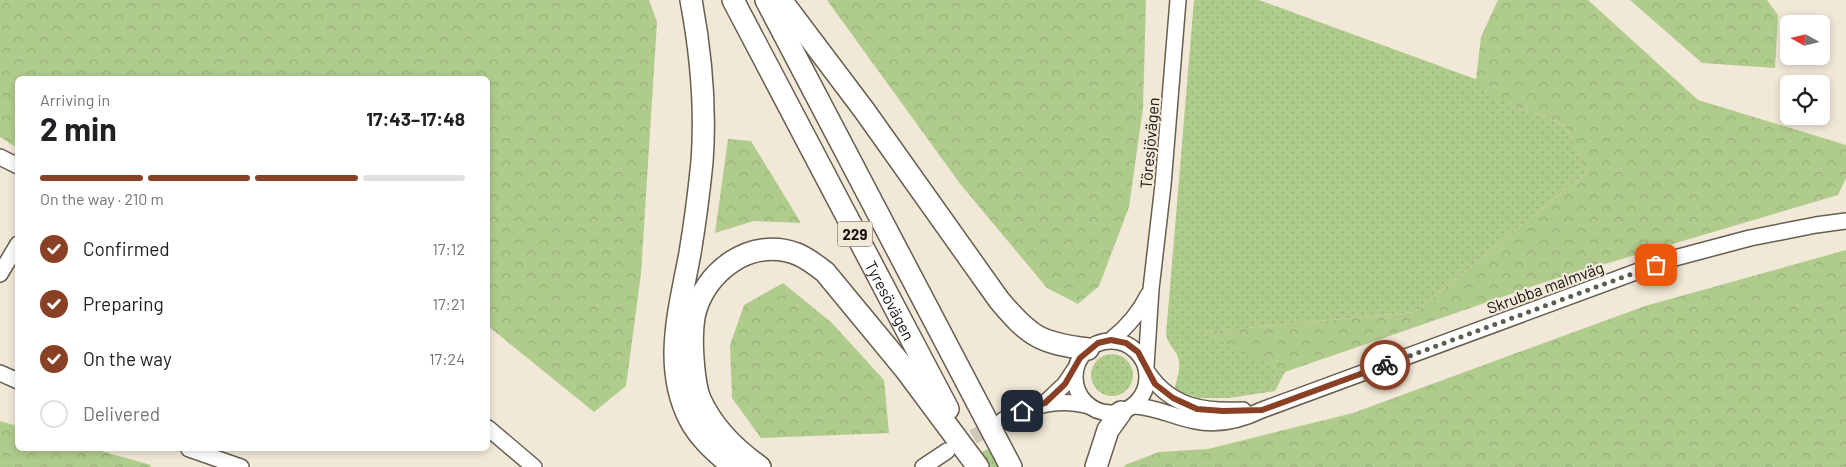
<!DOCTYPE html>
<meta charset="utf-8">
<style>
:root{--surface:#fff;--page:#f2f2f2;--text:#202124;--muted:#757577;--line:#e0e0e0;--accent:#894024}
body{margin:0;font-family:Barlow,sans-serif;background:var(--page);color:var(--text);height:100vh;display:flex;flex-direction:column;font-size:19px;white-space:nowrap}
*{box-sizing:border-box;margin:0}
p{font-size:16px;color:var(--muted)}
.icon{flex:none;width:28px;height:28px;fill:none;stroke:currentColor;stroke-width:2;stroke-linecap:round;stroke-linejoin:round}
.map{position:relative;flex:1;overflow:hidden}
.side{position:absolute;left:15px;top:76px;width:475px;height:375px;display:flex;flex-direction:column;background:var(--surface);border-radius:8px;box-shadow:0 2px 8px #0003}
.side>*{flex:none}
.needle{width:32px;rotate:278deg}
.tools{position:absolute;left:1780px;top:15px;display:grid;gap:10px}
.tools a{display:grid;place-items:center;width:50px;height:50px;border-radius:8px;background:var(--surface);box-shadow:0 2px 8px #0003;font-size:25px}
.pin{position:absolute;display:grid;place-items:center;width:42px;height:42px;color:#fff;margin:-21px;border-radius:10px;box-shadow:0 2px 8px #0006}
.courier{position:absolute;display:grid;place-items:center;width:50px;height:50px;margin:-25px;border:4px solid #894024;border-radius:50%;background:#fff;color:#222;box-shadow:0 1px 6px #0007}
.headline em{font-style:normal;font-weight:700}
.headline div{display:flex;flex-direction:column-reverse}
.headline{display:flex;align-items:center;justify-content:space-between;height:85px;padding:0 25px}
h1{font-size:32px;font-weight:700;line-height:38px}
.bar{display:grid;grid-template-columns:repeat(4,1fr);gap:8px 5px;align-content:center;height:60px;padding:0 25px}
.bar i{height:6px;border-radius:4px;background:var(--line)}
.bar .on{background:var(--accent)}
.bar p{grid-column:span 4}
ol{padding:0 25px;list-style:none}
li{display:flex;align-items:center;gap:15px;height:55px}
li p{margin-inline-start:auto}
li .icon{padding:5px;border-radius:50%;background:var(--accent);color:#fff;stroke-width:4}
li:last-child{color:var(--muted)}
li i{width:28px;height:28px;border:2px solid var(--line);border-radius:50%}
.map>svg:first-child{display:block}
.grass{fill:url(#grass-dots)}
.forest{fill:url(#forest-crowns)}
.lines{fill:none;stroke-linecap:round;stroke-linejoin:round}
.minor-tunnel{stroke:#d0c8b8;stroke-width:15;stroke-dasharray:15 8;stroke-linecap:butt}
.minor-casing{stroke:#665e4f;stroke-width:18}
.highway-casing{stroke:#665e4f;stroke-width:24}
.minor{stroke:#fff;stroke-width:15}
.highway{stroke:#fff;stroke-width:21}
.done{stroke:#615c52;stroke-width:5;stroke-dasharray:0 9}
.route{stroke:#894024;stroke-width:6}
.labels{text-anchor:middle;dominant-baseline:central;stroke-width:4.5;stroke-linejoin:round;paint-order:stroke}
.shield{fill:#f1e8d7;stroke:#565248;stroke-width:1}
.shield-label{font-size:15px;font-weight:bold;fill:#14110b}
.street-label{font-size:16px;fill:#14110b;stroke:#f1e8d7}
</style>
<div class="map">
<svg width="1846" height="467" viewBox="0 0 1846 467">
<defs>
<pattern id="grass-dots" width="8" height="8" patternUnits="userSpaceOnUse" patternTransform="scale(1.25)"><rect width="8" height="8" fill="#b0cc8d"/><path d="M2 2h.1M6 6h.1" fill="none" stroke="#96ae78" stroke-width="1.8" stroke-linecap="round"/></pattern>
<pattern id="forest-crowns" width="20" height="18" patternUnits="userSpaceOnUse" patternTransform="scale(1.25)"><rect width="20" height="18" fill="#b0cc8d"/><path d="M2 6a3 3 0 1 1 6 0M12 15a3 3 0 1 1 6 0" fill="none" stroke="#96ae78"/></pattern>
</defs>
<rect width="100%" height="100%" fill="#f1e8d7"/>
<!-- grass -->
<g class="grass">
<path d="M1194 0H1259L1478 80 1513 106 1547 117 1566 127 1587 172 1415 312 1204 332 1285 372 1275 391 1229 398H1199L1174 390C1177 379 1183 364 1176 353 1172 347 1168 343 1166 335Z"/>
<circle cx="1112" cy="375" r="21"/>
<path d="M990 448 1000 467H989L982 452Z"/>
</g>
<!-- forest -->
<g class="forest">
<path d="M0 0H649L657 22 641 274 626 386 594 412 488 326V79H18L17 148 0 137Z"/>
<path d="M827 0H1146L1143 108 1129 207 1099 286 1078 304 1047 288 961 185Z"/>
<path d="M1498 0H1588L1698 100 1846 145V178L1838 195 1551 280 1285 372 1203 332 1415 312 1587 172 1566 127 1547 117 1513 106 1487 94 1476 80 1481 37Z"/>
<path d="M1630 0H1767L1778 15 1775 68 1702 63Z"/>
<path d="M728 139 751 141 801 223 754 221 715 233Z"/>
<path d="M1846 250V467H1124L1125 465 1159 452 1208 449 1353 413 1645 306Z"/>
<path d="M783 283 832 323 884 380 889 433 761 438 732 398 730 345 744 305Z"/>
<path d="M0 421 17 426 18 449H94L151 465 150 467H0Z"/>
</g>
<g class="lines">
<!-- minor-tunnel -->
<path class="minor-tunnel" d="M953 448 999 423"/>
<!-- minor casing -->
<g class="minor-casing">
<g id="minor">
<path d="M0 157 18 166"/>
<path d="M0 274 18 244"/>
<path d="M1111 340C1127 327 1139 314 1148 295"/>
<circle cx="1111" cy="377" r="36"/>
<path d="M1146 366 1151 289 1163 185 1178 0"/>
<path d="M0 373 18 381"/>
<path d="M1148 373C1171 407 1204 412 1243 410"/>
<path d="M1045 403 1065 384 1075 369"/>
<path d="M1135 406C1156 407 1174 417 1195 421 1218 426 1241 420 1262 410L1671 259 1750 238 1816 225 1846 221"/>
<path d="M1003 420C1034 406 1054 397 1089 406"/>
<path d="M488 428 534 467"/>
<path d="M189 449 241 467"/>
<path d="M923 467 947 451"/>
</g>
</g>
<!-- highway casing -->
<g class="highway-casing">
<g id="highway">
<path d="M691 0C701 53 706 108 702 162 699 192 695 223 690 253 680 308 662 366 690 420 700 439 717 453 733 467"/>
<path id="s1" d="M733 0 948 409"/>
<path d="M766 0 1011 467"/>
<path d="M781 0 864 110 999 300C1030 337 1040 343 1088 349"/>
<path d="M760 467C736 450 712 426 700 399 695 387 694 372 693 358 692 345 692 330 694 317 703 272 751 236 797 254 807 258 816 265 825 272L905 369 978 467"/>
<path d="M1096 467 1108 430 1121 412"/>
</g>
</g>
<!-- minor -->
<use href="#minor" class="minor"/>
<!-- highway -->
<use href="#highway" class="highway"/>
</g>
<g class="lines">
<!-- done -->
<path class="done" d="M1385 365 1656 265"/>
<!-- route -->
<path class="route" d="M1022 411 1045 403 1065 384 1080 358 1098 343 1111 340 1126 343 1138 352 1155 384 1173 398 1197 409 1223 411 1262 410 1385 365"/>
</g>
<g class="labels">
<!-- shield labels -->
<rect class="shield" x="837.5" y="221.5" width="35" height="25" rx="4"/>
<g class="shield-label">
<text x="855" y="234">229</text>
</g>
<!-- street labels -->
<g class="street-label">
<text transform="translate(1149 143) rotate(-85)">Töresjövägen</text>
<text transform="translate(1545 287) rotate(-20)">Skrubba malmväg</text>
<text stroke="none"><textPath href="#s1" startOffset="339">Tyresövägen</textPath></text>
</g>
</g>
</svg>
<div class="tools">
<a><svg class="needle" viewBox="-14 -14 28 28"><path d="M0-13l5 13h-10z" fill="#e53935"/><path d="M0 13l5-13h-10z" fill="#757577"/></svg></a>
<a><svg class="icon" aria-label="locate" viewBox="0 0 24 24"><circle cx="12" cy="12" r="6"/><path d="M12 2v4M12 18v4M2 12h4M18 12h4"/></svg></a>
</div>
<div class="pin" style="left:1656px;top:265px;background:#ea580c"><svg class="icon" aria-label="bag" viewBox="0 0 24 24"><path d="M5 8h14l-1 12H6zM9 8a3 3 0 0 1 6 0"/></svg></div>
<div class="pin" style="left:1022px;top:411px;background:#1f2937"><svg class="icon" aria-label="home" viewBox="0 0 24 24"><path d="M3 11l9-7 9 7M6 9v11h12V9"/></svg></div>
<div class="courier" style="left:1385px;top:365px"><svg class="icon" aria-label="bike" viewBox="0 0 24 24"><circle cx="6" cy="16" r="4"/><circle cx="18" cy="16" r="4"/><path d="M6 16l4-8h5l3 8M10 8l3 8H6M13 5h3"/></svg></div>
<section class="side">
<div class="headline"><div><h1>2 min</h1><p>Arriving in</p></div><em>17:43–17:48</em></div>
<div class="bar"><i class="on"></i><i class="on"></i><i class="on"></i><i></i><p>On the way · 210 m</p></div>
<ol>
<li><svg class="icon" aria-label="check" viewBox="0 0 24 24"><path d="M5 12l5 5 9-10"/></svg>Confirmed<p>17:12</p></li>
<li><svg class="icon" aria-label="check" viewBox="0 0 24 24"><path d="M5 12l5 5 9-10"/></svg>Preparing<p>17:21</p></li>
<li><svg class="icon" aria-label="check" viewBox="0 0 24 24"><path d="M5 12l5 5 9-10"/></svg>On the way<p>17:24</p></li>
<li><i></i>Delivered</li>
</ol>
</section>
</div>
